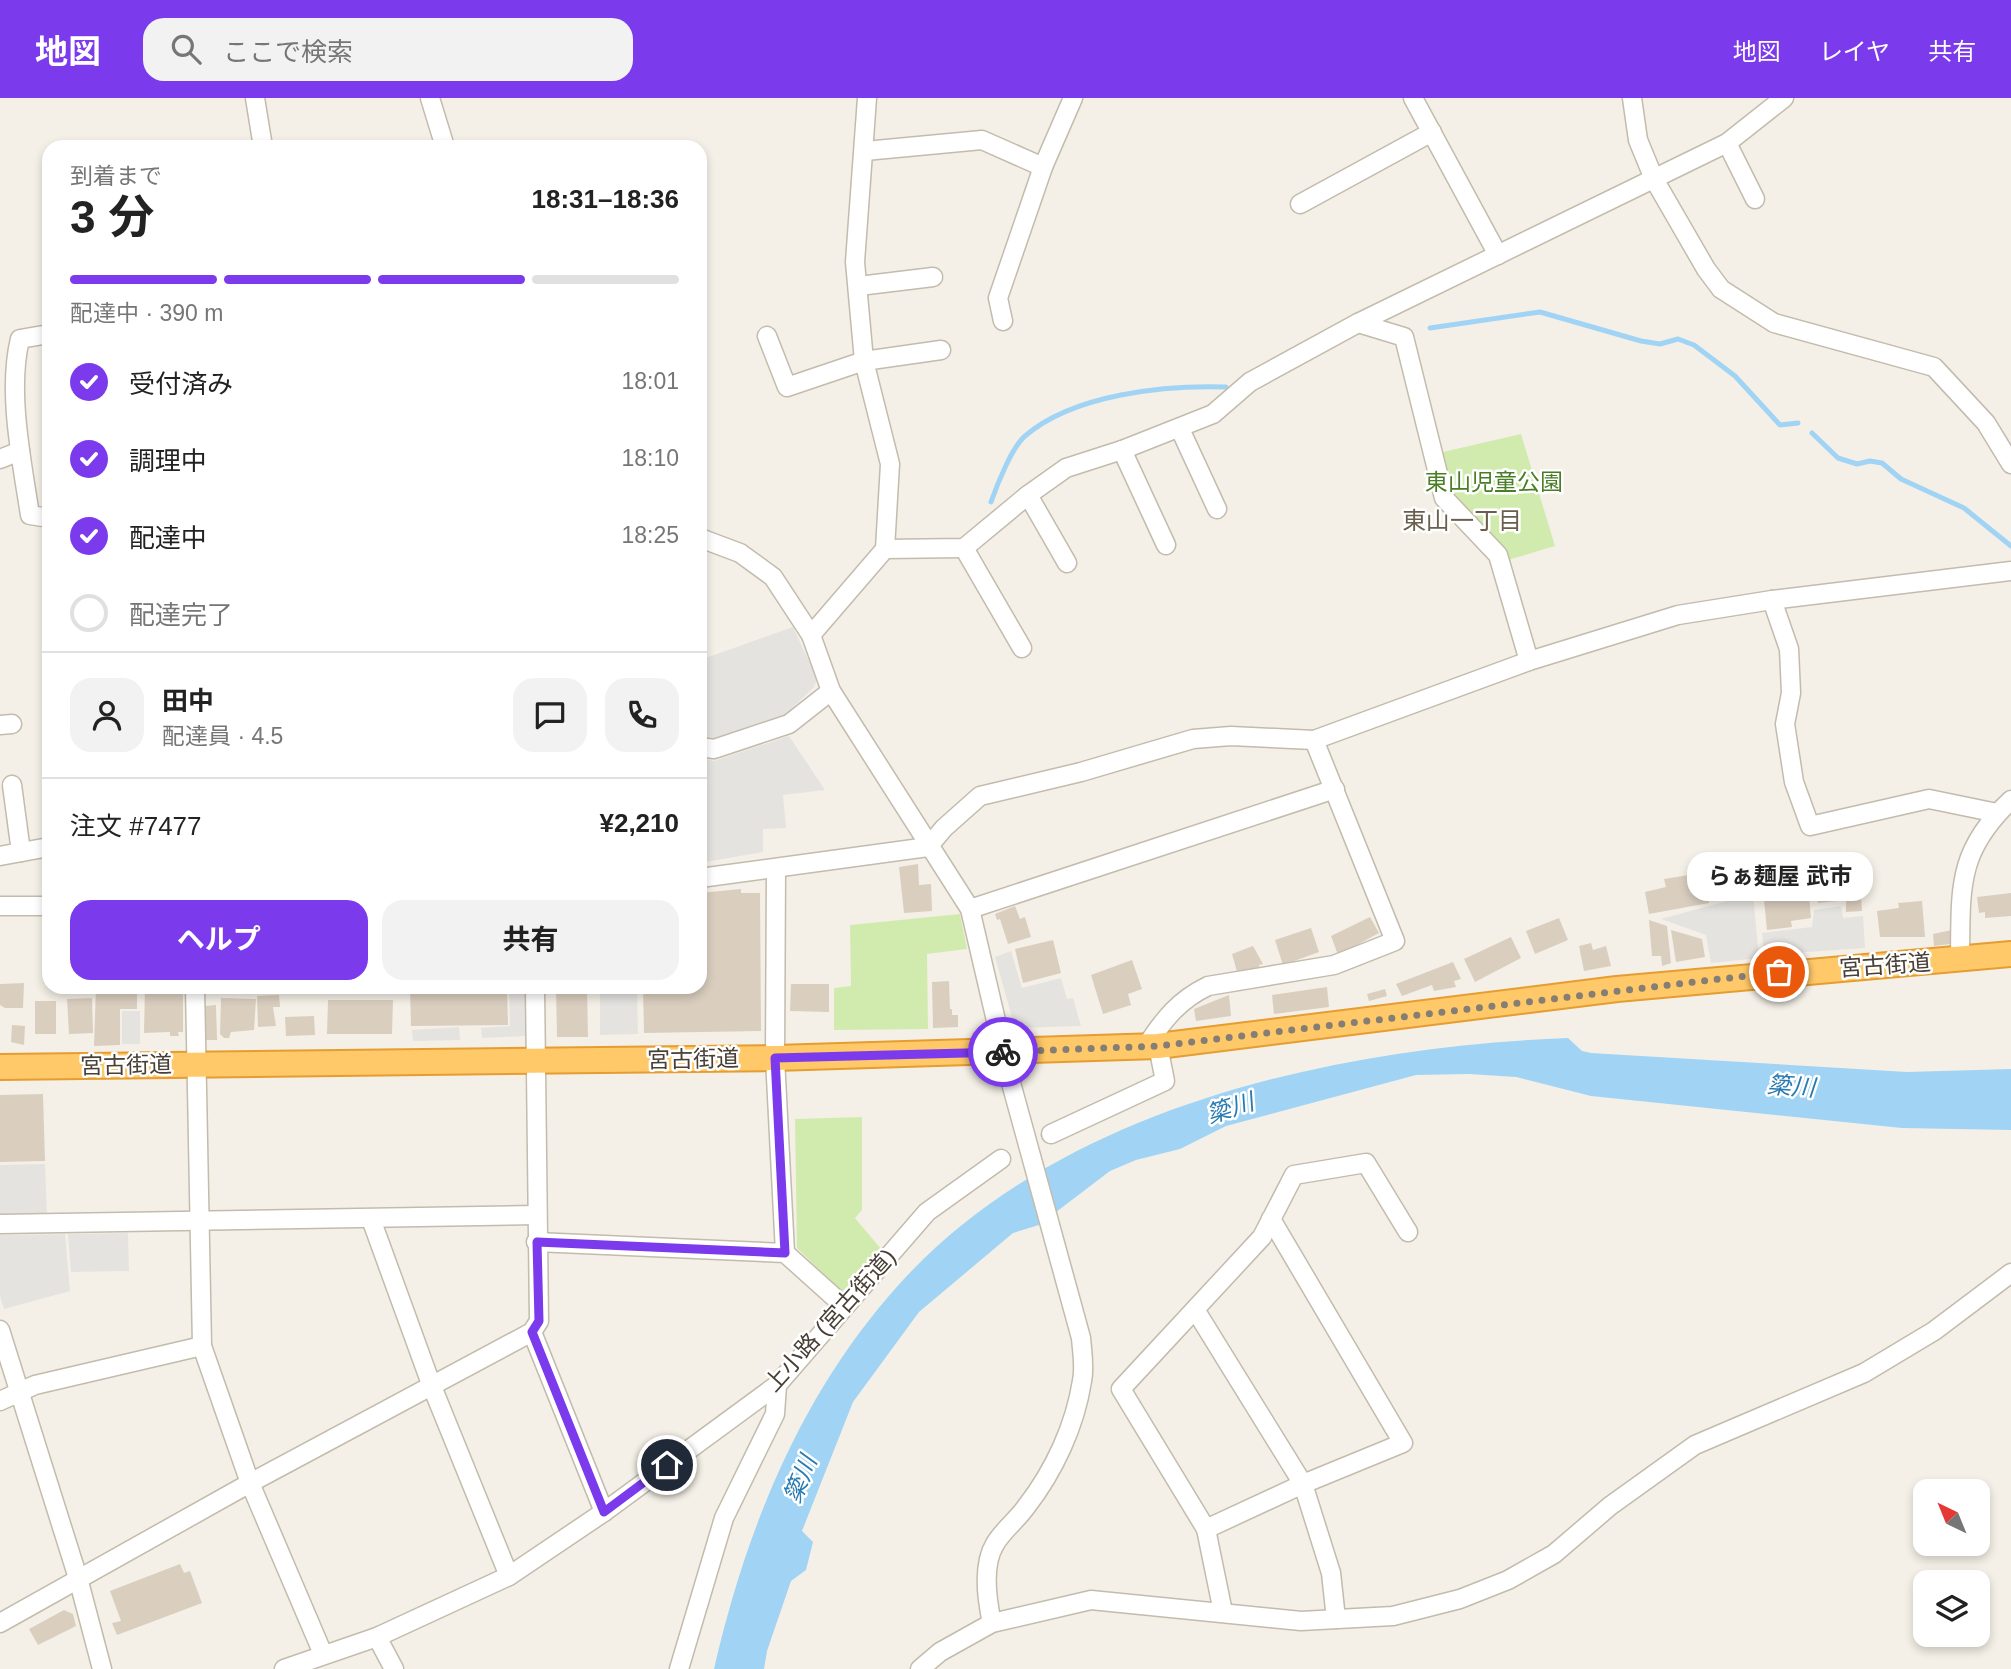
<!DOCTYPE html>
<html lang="ja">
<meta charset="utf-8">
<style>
:root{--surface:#fff;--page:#f2f2f2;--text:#222;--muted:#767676;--line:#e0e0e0;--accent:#7c3aed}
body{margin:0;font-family:Helvetica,"Noto Sans JP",sans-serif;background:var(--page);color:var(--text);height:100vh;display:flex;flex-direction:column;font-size:26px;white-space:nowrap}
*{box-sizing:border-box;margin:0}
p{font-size:23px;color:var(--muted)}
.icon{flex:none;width:38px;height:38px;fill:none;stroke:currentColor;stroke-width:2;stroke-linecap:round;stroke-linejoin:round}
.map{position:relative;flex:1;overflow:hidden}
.details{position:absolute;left:42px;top:42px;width:665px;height:854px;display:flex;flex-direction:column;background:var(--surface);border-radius:21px;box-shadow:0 4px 10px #0003}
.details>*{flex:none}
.needle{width:46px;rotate:317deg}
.buttons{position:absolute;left:1913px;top:1381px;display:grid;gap:14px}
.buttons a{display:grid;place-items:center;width:77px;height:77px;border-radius:14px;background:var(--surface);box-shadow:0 4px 10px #0003;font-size:35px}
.pin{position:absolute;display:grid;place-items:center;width:60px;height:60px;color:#fff;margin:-30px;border:4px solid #fff;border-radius:50%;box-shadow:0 2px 7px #0007}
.courier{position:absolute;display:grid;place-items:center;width:70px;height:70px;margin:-35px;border:5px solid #7c3aed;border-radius:50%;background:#fff;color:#222;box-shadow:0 2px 9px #0007}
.bubble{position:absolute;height:49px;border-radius:21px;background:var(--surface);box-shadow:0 4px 10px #0003;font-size:23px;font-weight:700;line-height:49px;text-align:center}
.summary em{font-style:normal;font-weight:700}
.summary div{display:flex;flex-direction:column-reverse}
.summary{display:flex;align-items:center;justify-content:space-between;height:119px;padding:0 28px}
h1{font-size:46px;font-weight:700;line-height:52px}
.bar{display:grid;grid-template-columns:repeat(4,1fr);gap:10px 7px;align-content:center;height:84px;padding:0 28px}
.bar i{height:9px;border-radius:5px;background:var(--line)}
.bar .active{background:var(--accent)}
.bar p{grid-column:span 4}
.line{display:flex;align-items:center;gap:18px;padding:0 28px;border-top:2px solid var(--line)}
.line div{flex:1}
.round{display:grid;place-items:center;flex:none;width:74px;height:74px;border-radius:21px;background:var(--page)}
ol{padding:0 28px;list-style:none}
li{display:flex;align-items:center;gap:21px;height:77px}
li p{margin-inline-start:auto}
li .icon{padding:7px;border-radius:50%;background:var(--accent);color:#fff;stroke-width:4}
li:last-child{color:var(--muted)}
li i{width:38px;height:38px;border:4px solid var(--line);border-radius:50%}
.action{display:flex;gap:14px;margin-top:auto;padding:14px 28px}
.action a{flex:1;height:80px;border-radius:21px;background:var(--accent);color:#fff;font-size:28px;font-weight:700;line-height:80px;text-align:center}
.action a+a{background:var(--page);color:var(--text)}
header{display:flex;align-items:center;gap:42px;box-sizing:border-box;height:98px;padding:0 35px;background:var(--accent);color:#fff}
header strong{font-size:33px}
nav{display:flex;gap:38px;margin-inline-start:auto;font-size:24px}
.search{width:490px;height:63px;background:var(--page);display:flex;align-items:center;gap:18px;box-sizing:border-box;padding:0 24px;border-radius:21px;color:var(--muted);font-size:26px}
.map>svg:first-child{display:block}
.green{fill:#d1ebae}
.parking{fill:#e5e3df}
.water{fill:#a1d4f4}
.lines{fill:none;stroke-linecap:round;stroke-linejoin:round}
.stream{stroke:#a1d4f4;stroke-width:5}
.building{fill:#dacebf}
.minor-casing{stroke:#c3bbac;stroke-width:21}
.highway-casing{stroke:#e59d31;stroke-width:28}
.minor{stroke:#fff;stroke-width:18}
.highway{stroke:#ffc868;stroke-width:24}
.done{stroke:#847e74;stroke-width:7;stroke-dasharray:0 12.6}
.route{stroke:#7c3aed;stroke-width:9}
.labels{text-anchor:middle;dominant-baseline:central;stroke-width:5;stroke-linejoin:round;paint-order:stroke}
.park-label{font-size:23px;fill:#497d26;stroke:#fff}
.street-label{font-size:23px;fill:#484036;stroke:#fff}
.neighbourhood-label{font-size:24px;fill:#6b5e4c;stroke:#fff}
.water-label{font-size:24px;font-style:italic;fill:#287bb1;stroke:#fff}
</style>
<header>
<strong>地図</strong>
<div class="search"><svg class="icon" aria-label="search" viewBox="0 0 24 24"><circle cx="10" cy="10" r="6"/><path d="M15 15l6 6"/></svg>ここで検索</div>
<nav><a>地図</a><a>レイヤ</a><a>共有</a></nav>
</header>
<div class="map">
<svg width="2011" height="1571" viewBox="0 0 2011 1571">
<rect width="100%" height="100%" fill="#f4f0e7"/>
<!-- green -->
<g class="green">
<path d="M1521 336 1555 448 1508 462 1452 394 1443 354Z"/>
<path d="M960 816 967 851 927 856 928 931 834 932V890L851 888 850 827Z"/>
<path d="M862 1019V1112L855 1120 881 1151 843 1195 797 1150 795 1021Z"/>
</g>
<!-- parking -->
<g class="parking">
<path d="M793 529 817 581 814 589 784 618 713 641 700 640V562Z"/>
<path d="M789 638 825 692 783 697 786 730 763 731V754L700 765V660L714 663Z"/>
<path d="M1753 796 1759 860 1711 865 1706 837 1661 821Z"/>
<path d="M1841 808 1843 820 1863 818 1865 850 1764 857 1762 835 1812 829 1814 812Z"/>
<path d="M1011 853 1022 890 1061 880 1067 901 1073 900 1081 928 1015 930 995 859Z"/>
<path d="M509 889H528V938L482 940 481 930 510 928Z"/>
<path d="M600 889H637L638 936 600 937Z"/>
<rect x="122" y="913" width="18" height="33"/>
<path d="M459 929 460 942 413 943 412 932Z"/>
<path d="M45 1066 47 1117 0 1119V1067Z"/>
<path d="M128 1135 129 1173 71 1174 68 1136Z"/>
<path d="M65 1136 70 1193 4 1211 0 1198V1137Z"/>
</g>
<!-- water -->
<path class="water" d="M1568 940 1582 953 1591 955 1907 974 2011 971V1032L1902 1030 1591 998 1516 979 1469 976 1416 977 1226 1028 1180 1051 1136 1062 1110 1073 1039 1127 1013 1135 919 1214 853 1304 802 1433 813 1444 806 1472 791 1483 767 1553 764 1571H714C745 1436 797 1305 888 1199 1047 1011 1332 949 1568 940Z"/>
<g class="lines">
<!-- stream -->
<g class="stream">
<path d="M1430 230 1540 214 1641 243 1660 246 1678 241 1694 247 1735 278 1780 327 1798 325"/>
<path d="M1812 335 1838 360 1857 366 1870 363 1882 365 1901 381 1964 410 2011 448"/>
<path d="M991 404C997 387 1012 349 1025 338 1074 296 1165 287 1226 289"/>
</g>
</g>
<!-- building -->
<g class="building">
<path d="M918 766 919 787 931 786 932 813 904 815 899 769Z"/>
<path d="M1748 773 1751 794 1716 799 1713 778Z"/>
<path d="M1707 774 1709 785 1705 787 1709 805 1649 816 1645 794 1666 789 1664 781Z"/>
<path d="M1860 783 1862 813 1846 814V802L1818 805 1817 785Z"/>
<path d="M741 791V795H760L761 933 644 935 643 889H700V795Z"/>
<path d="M2011 795V818L1985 820V814L1979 815 1977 799Z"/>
<path d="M1809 797 1811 820 1791 823 1792 829 1767 832 1764 802Z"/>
<path d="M1922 803 1925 839H1880L1877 813 1899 810 1898 805Z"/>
<path d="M1015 808 1020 821 1025 819 1031 839 1008 846 1000 821 997 822 995 816Z"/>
<path d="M1370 819 1379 835 1338 857 1331 838Z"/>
<path d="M1559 820 1568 842 1535 856 1526 833Z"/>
<path d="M1649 822 1667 828 1671 865 1662 868 1661 858H1652Z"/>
<path d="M1311 830 1319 854 1283 867 1275 842Z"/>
<path d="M1671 832 1702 841 1705 859 1676 864Z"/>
<path d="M1952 832 1950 846 1934 848 1933 836Z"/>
<path d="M1511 839 1521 860 1475 884 1464 861Z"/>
<path d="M1053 842 1061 875 1023 885 1015 851Z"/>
<path d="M1591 845 1593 852 1606 848 1611 868 1584 873 1579 848Z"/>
<path d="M1253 848 1263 866 1259 867 1260 871 1238 877 1232 856Z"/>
<path d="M1132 862 1142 891 1128 896 1131 907 1103 916 1091 877Z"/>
<path d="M1453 864 1461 881 1454 883 1456 889 1434 893 1432 887 1402 898 1396 886Z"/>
<path d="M949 883 950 911H952V917H958V929L933 930 932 884Z"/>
<path d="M24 885 23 910H5L0 907V886Z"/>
<path d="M791 886H829V914L790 913Z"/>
<path d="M96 889H137V911H120V947L94 948Z"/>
<path d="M145 889H183V934H178L179 938H170V934L144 935Z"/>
<path d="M410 889H507L508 927 411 928Z"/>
<path d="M556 889H587L588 939H557Z"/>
<path d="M1327 889 1329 909 1274 916 1272 897Z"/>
<path d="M1385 891 1387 898 1369 903 1367 896Z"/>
<path d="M279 897 280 909H273L276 928 258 929 257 898Z"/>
<path d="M1229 897 1231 918 1196 923 1194 911Z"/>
<path d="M92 900 93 935 69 936 67 901Z"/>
<path d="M221 900 256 901 254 932 231 934 229 940H224L220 936Z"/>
<path d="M328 902H393L392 936H327Z"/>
<rect x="35" y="903" width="21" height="33"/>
<path d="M216 907 217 942H206L205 908Z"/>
<path d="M314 918 315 937 286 938 285 919Z"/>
<path d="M12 927 25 928 24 947 11 944Z"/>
<path d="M43 996 45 1063 0 1064V997Z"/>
<path d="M180 1466 184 1475 190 1473 202 1505 117 1537 112 1525 121 1523 110 1493Z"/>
<path d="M64 1512 73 1516 76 1528 38 1547 29 1531Z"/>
</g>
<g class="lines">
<!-- minor casing -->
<g class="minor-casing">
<g id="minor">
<path d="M255 0 263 49"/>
<path d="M430 0 445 49"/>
<path d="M1413 0 1498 157"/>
<path d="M1632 0 1638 42 1654 81 1706 171 1721 191 1774 225 1934 269 1986 325 2011 366"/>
<path d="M1727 45 1755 101"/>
<path d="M865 53 982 42 1043 69"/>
<path d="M1300 106 1432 34"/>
<path d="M859 188 933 179"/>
<path d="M1003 223 998 200 1043 69 1073 0"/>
<path d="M1358 225 1404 239 1444 400 1498 457 1529 563"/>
<path d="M49 236 20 241C7 294 22 364 30 417L49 420"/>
<path d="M767 238 787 289 864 263 941 252"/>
<path d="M1180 331 1217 411"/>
<path d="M1122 352 1166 447"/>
<path d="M0 361 20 353"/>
<path d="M1028 397 1067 465"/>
<path d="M700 440 740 455 773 479 811 537 831 593 970 811 1008 974 1081 1240C1082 1253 1085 1269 1082 1283 1075 1328 1054 1373 1026 1409 1017 1422 1003 1432 995 1446 982 1467 987 1502 992 1525"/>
<path d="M964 450 1022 550"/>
<path d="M885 451 964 450 1028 397 1066 370 1122 352 1213 316 1250 284 1358 225 1727 45 1784 0"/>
<path d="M1772 502 1789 551 1791 595 1785 626 1794 684 1810 728 1929 701 1997 715"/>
<path d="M811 537 885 451 890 366 864 263 855 164 867 0"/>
<path d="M0 627 12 626"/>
<path d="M700 649 714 651 789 626 831 593"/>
<path d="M12 687 21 754"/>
<path d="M0 758 49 749"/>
<path d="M776 771 775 960 785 1155"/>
<path d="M700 780 928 749 944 730 980 698 1081 674 1193 641 1231 638 1314 642"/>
<path d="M0 808H49"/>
<path d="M970 811 1335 691"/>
<path d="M1960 862C1961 791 1956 754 2011 702"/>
<path d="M195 889 202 1248 250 1385 323 1556"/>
<path d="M1147 947C1164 921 1179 902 1208 888L1334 867 1395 843 1314 642 1529 563 1678 517 1772 502 2011 473"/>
<path d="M1051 1036 1165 983 1158 948"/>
<path d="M371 1121 431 1286 509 1478"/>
<path d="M0 1126 536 1117"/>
<path d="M536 1144 785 1155 844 1208"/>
<path d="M1196 1213 1303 1386 1331 1475 1336 1521"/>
<path d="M0 1232 78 1480 102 1571"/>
<path d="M532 1234 604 1414"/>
<path d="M0 1303 35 1287 202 1248"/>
<path d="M1206 1431 1303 1386 1403 1345 1271 1121"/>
<path d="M1223 1514 1206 1431 1121 1291 1262 1139 1294 1077 1366 1065 1408 1134"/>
<path d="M0 1525 250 1385 532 1234 539 1223 535 889"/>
<path d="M377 1539 394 1571"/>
<path d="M284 1571 377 1539 509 1478 604 1414 777 1287 927 1114 1001 1061"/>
<path d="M679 1571 724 1420 775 1316 777 1287"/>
<path d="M920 1571 940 1554 992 1525 1091 1502 1301 1523 1393 1518 1460 1501 1508 1482 1554 1456 1610 1408 1695 1347 1864 1275 1934 1233 2011 1175"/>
</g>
</g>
<!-- highway casing -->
<g class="highway-casing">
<path id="highway" d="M0 969 775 960 1158 948 1617 891 2011 856"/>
</g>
<!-- minor -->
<use href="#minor" class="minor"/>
<!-- highway -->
<use href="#highway" class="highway"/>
</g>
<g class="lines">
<!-- done -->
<path class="done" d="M1003 954 1158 948 1779 874"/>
<!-- route -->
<path class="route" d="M667 1367 604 1414 532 1234 539 1223 537 1144 785 1155 775 960 1003 954"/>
</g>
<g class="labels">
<!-- park labels -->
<g class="park-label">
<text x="1494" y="384">東山児童公園</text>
</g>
<!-- street labels -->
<g class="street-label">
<text transform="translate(1885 867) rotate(-4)">宮古街道</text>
<text transform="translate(693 961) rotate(-1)">宮古街道</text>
<text transform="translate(126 967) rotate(-1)">宮古街道</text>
<text transform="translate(830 1222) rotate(-48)">上小路 (宮古街道)</text>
</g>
<!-- neighbourhood labels -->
<g class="neighbourhood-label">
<text x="1462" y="422">東山一丁目</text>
</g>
<!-- water labels -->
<g class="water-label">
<text transform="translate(1791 988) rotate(4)">簗川</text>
<text transform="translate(1230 1010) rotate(-18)">簗川</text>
<text transform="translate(800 1381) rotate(-68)">簗川</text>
</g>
</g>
</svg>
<div class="buttons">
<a><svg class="needle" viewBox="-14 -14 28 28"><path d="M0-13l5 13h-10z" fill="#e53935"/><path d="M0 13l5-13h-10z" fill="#767676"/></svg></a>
<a><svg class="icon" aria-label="layers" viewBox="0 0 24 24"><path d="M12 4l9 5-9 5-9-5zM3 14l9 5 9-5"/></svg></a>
</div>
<div class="pin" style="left:1779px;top:874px;background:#ea580c"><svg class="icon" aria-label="bag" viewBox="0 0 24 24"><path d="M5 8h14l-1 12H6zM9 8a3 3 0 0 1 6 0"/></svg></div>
<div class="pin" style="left:667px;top:1367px;background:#1f2937"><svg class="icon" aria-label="home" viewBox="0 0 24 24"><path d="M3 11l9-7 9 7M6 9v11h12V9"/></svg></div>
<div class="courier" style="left:1003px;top:954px"><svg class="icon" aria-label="bike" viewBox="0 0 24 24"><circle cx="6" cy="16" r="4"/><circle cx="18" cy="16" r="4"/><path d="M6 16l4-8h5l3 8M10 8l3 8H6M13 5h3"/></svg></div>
<div class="bubble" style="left:1687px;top:754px;width:186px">らぁ麺屋 武市</div>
<section class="details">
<div class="summary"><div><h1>3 分</h1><p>到着まで</p></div><em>18:31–18:36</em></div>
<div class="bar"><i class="active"></i><i class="active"></i><i class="active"></i><i></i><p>配達中 · 390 m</p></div>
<ol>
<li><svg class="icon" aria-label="check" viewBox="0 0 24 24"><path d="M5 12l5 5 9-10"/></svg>受付済み<p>18:01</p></li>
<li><svg class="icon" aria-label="check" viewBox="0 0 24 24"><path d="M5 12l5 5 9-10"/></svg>調理中<p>18:10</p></li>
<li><svg class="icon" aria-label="check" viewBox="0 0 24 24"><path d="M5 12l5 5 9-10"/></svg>配達中<p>18:25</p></li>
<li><i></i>配達完了</li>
</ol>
<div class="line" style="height:126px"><a class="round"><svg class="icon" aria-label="person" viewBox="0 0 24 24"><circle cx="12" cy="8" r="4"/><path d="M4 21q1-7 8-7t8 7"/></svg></a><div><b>田中</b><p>配達員 · 4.5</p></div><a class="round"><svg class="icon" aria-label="chat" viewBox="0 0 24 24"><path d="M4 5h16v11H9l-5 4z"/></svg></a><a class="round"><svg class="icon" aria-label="phone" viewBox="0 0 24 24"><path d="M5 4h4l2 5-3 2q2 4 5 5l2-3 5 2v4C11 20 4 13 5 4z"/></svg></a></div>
<div class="line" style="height:91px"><div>注文 #7477</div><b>¥2,210</b></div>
<div class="action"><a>ヘルプ</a><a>共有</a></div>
</section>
</div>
